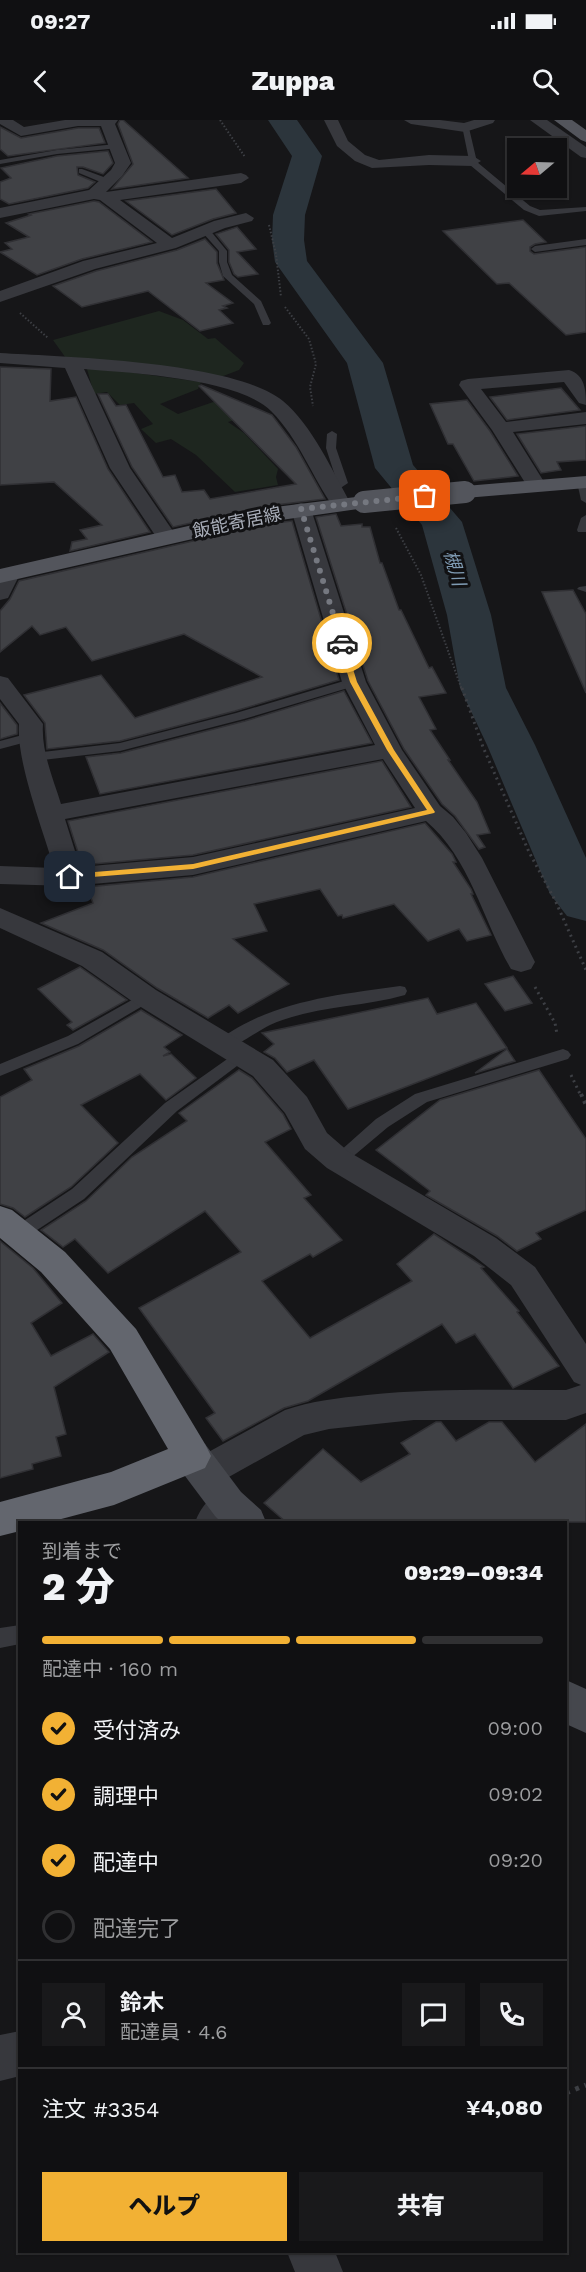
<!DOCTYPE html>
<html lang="ja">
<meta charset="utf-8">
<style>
:root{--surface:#101012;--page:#19191b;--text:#f1f3f6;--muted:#9c9d9f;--line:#303032;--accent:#f2b134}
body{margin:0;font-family:"Work Sans","Noto Sans JP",sans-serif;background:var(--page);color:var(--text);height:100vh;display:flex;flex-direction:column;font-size:22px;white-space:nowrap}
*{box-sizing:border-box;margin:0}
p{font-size:20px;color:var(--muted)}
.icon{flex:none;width:33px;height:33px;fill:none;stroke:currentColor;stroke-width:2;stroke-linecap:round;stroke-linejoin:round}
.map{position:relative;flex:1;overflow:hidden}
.sheet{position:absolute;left:18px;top:1401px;width:549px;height:732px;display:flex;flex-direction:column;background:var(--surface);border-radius:0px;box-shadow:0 2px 4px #0004,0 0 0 2px var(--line)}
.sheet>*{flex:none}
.needle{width:39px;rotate:251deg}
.tools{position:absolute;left:507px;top:18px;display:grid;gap:12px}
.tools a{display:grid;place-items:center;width:60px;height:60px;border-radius:0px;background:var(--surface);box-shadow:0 2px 4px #0004,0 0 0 2px var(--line);font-size:30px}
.pin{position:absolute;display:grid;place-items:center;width:51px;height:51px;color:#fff;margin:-26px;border-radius:12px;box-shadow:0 3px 9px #0006}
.courier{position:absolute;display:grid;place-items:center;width:60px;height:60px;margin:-30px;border:4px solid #f2b134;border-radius:50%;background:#fff;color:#222;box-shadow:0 2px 8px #0007}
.overview em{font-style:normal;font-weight:800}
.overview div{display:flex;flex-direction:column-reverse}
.overview{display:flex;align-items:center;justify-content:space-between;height:102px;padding:0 24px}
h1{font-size:39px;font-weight:800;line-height:45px}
.bar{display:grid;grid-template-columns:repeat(4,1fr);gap:9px 6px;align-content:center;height:72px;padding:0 24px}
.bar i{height:8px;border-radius:4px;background:var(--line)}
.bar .current{background:var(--accent)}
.bar p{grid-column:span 4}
.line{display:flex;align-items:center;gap:15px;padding:0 24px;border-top:2px solid var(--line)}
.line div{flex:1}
.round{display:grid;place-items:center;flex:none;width:63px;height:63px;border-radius:0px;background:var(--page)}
ol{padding:0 24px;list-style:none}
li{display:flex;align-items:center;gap:18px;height:66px}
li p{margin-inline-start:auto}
li .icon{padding:6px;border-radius:50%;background:var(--accent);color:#111;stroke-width:4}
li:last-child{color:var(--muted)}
li i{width:33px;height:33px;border:3px solid var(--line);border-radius:50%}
.primary-button{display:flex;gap:12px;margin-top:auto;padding:12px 24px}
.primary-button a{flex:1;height:69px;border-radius:0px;background:var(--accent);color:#111;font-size:24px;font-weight:800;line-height:69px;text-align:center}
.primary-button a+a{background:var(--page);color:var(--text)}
.status{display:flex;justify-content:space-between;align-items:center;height:42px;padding:0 30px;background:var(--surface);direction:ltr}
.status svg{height:16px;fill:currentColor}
header{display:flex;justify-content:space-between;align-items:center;height:78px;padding:0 24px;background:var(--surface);font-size:27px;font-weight:800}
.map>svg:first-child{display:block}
.green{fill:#1e261f}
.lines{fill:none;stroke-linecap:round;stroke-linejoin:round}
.river{fill:#2c353c;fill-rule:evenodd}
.building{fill:#404145;stroke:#303034;stroke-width:1.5}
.path-far3{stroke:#3d3f44;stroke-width:2;stroke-dasharray:1.5 2;stroke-linecap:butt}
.path-far2{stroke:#3d3f44;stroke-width:3;stroke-dasharray:2 4;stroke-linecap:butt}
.path-far1{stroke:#3d3f44;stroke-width:4;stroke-dasharray:3 4.5;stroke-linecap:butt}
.path{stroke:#3d3f44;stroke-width:5;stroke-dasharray:4 6;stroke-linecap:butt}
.lane{fill:#37383d;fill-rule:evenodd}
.street{fill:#37383d;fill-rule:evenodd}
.secondary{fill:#45474d;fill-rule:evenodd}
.primary{fill:#53555c;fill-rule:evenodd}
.highway{fill:#63666e;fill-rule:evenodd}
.primary-bridge{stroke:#53555c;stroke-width:22}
.route{fill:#f2b134}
.done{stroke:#757880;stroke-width:6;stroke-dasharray:0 10.8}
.labels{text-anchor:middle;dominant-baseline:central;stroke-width:6;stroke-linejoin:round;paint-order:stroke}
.far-street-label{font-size:18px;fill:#a8adb8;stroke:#111113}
.far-water-label{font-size:18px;font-style:italic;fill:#7f9bb3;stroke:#111113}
</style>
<div class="status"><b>09:27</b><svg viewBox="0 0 49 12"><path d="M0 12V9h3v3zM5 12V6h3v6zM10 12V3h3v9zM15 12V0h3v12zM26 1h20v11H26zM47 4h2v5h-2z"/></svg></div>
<header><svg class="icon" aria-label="back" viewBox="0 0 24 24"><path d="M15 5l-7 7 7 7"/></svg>Zuppa<svg class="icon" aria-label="search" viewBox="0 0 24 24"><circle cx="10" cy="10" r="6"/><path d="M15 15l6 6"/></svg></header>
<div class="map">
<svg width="586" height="2152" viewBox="0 0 586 2152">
<rect width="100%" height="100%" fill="#161618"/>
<!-- green -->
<g class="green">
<path d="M159 191 183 200 208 219 215 218 244 243 239 250 218 258 68 241 53 220Z"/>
<path d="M98 248 201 262 198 269 160 284 178 294 228 277 240 298 228 302 244 313 278 349 276 357 278 365 235 372 196 335 171 319 156 323 141 309 153 304 134 283 120 285 107 272 94 274 87 249Z"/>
</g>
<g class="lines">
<!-- river -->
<path class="river" d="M268 0H297L322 36 305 95 304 120 307 141 383 243 413 345 462 402 491 495 506 568 535 625 586 738V801L567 796 550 774 487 625 460 568 447 495 422 405 375 348 347 243 275 142 272 120 273 95 292 36Z"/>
</g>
<!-- building -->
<g class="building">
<path d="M120 0H123L188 58 112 69 133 44 118 4Z"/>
<path d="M0 7 21 18 78 8H99L105 23 8 36 0 29Z"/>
<path d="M108 31 113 43 103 54 83 47H77L78 55 95 62 88 68 9 84 0 79V62L11 58 1 48 57 36Z"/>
<path d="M216 69 236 93 213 99 172 115 126 81Z"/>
<path d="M94 81 99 82 152 122 82 139 37 155 0 132 12 129 5 123 29 117 6 103 31 95 29 94Z"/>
<path d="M523 100 546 122 535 124 530 127V131L534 134 586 127V212L566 215 509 163 497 164 443 111Z"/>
<path d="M237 107 256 129 237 132 258 154 238 157 234 154 229 142V130L216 114Z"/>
<path d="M205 119 217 132V143L224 160 206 163 233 183 223 186 227 188 219 190 233 203 200 211 148 171 82 187 53 166 96 151 177 130Z"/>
<path d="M0 247 51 249 50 281 76 277 108 349 150 412 70 431 72 422 87 419 80 410 102 405 54 362 0 365Z"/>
<path d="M201 265 272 295 296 327 325 379 267 386 173 407 132 347 98 274H108L116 286 126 285 163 357 175 355 182 372 204 370 210 379 296 364 199 266Z"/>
<path d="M561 268 580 290 507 300 490 277Z"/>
<path d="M467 280 490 311 518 356 474 361 453 324H448L430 284Z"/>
<path d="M586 306V340L557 342 561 350 541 353 517 314Z"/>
<path d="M336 394 341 406 362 404V407H370L380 443H382L399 490H401L429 548 432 547 446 573 419 577 436 609 430 610 450 640H448L477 682 490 713 477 715 485 727 479 729 455 696 442 684 404 629 368 561 316 397Z"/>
<path d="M292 401 339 560 235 591 120 621 47 629 45 603 24 575 101 555 135 598 262 557 184 514 92 541 66 507 40 515 32 506 0 532V491L10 479 19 461 267 404Z"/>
<path d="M573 470 586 494V573L542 472Z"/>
<path d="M344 571 372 623 100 674 86 637 121 633 245 601Z"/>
<path d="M0 583 17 605V614L0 619Z"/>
<path d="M382 641 411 687 193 735 82 745 68 701Z"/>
<path d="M425 703 452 734 456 742H453L471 769 473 774H471L491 815 467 821 459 809 428 821 394 784 343 798 342 795 338 796 320 769 254 784 267 811 233 819 289 864 238 893 229 885 208 898 157 868 103 830 41 803 93 783 87 767 193 757Z"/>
<path d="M80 847 127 880 73 910 67 905 72 902 38 869Z"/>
<path d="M513 856 532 883 505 891 485 864Z"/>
<path d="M428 878 437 894 476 883 507 928 348 989 314 940 287 952 275 938 264 932 274 924 262 913Z"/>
<path d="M141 890 182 915 164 927 170 932 163 936 171 934 196 958 166 980 140 954 81 985 118 1023 71 1067 25 1097 13 1088 0 1084V977L32 960 24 949 79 926Z"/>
<path d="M507 929 515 941 475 953Z"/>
<path d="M239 950 252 958 283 994 291 1009 265 1022 311 1075 304 1078 342 1120 313 1137 310 1134 262 1161 310 1218 412 1161 397 1144 434 1114 484 1147 481 1148 519 1191 517 1192 559 1246 513 1268 475 1214 456 1223 442 1204 308 1281 284 1288 223 1321 206 1298 215 1293 139 1188 241 1132 205 1091 108 1153 75 1119 63 1127 41 1110 86 1081 132 1037 187 1001 179 993Z"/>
<path d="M539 950 586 1019V1090L536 1113 541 1119 517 1131 497 1116 426 1075 430 1071 376 1030 440 980Z"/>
<path d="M0 1121 33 1148 62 1183 31 1203 51 1236 93 1214 109 1232 54 1267 66 1314 56 1317 61 1336 32 1344 33 1349 0 1358Z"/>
<path d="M436 1302H441L456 1321 489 1302H502L535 1342 586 1304V1402H286L264 1383 323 1329 361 1362 410 1334 401 1323Z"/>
</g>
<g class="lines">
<!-- path-far3 -->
<g class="path-far3">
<path d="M220 0 245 37"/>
<path d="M269 105 276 134 281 177"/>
<path d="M285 187 309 219 316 244 310 267 313 286"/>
<path d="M20 193 48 218"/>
<path d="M396 408 421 455 462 570"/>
</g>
<!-- path-far2 -->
<g class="path-far2">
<path d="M462 568 483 627 529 732 555 780 586 850"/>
<path d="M535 867 555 903 557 914"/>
<path d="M571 955 581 976"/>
</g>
<!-- path-far1 -->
<path class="path-far1" d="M581 974 586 985"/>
<!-- path -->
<path class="path" d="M566 1973 586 1965"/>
<!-- lane -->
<g class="lane">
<path d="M462 6 469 8 477 42 530 86 540 90 586 87V91L539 96 524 90 470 45Z"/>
<path d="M116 24 120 26 119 28 57 34 0 44V40L57 30Z"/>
<path d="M82 49 109 59 110 61 103 63 79 53V49Z"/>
<path d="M203 109H209L227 131V142L232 155 261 181 271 203 269 205H263L254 184 223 156 219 142V131L203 113Z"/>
<path d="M586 119V125L535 132 531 129 535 126Z"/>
<path d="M332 311 337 314 336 328 348 363 333 373 328 370 337 362 326 328 327 314Z"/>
<path d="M582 359 586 360V383L581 380 577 362Z"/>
<path d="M586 395V412H578L577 410 581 398Z"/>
<path d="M586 466V472L577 469 579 467Z"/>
<path d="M354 558 360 562 358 565 244 599 120 631 34 641 28 637 34 633 120 623 236 593Z"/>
<path d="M30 613 34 614 36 617 34 620 0 629V621Z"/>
<path d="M400 866 405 867 407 871 405 875C360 888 315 885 270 905 257 911 229 933 217 929L214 925C218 918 226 915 232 911 282 880 343 874 400 866Z"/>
<path d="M146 872 153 877 151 881 78 924 0 956V944L68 916Z"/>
<path d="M563 929 568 931 571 935 568 939 427 982 388 1007 344 1044 338 1046 332 1044 330 1040 376 999 415 974Z"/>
<path d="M240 930 245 932 248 936 245 940 177 991 84 1079 25 1118 19 1120 13 1118 11 1113 13 1108 72 1069 165 983Z"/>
<path d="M20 1505V1524L0 1528V1508Z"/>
</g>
<!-- street -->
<g class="street">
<path d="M0 0H13L24 7 65 0H118L115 4 131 43 122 56 106 72 241 53 246 55 249 58 241 63 120 80 172 118 214 101 246 93 254 98 252 101 225 108 176 128 95 149 0 182V171L83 141 157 123 100 80 94 79 0 98V88L89 70 111 50 115 43 101 6H78L21 16 0 4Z"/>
<path d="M324 0H338L348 21 365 35 379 40 429 35 473 36 481 41 473 46 429 45 372 48 355 41 337 26Z"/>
<path d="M404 0H440L464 3 474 0H495L493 3 465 12 411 4Z"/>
<path d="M530 0H547L586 27V38L581 37Z"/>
<path d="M0 233C66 237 234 241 283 281 312 305 333 352 351 384L348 388 341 390 334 388C312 357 299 319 271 291 238 258 130 253 84 249L130 348 177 417 173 421 166 423 159 421 110 348 65 248 0 243Z"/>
<path d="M569 250C585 255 586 270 586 285L579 283 564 262 481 269 506 302 586 292V304L513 312 546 365 543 369H529L492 310 459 265 461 261 468 259Z"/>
<path d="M301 383 308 385 311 389 366 562 402 630 440 686 453 697 466 713 482 738 535 842 531 849 521 852 511 849C483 801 470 738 426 701L193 755 70 766 0 764V746L54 748C43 710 16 641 19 604L0 579V556L8 558 43 604C41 631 53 658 61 684L375 625 342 562 291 389 294 385ZM383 639 415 688 193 737 80 747 65 699Z"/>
<path d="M9 448 17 449 20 454 8 478 0 480V451Z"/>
<path d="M0 788 102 832 156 870 273 940 307 977 327 1013 349 1032 496 1118 535 1147 586 1224V1293L566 1300H414L329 1309 304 1315 218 1363 205 1368 192 1363 187 1352 192 1341 285 1290C311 1281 339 1278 367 1275 433 1268 499 1270 566 1270L581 1265 574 1262 511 1165 474 1136 327 1048 305 1029 285 993 253 956 136 884 82 846 0 808Z"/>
<path d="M228 1368 241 1372 246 1384 235 1402H195C201 1386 212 1374 228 1368Z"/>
<path d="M20 1911V1956L0 1961V1915Z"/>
<path d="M287 2132H335L343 2152H295Z"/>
</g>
<!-- secondary -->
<g class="secondary">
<path d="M192 1320 205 1324 241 1372 261 1390 266 1402H221L215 1396 179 1348 173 1336 179 1324Z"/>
<path d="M566 1560 586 1569V1613L566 1604Z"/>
</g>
<!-- primary -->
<g class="primary">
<path d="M554 0H572L586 10V22L581 20Z"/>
<path d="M586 356V368L465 378 457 377 454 372 457 367 465 366Z"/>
<path d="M364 376 372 377 375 382 372 387 267 402 0 463V449L267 388Z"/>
</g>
<!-- highway -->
<path class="highway" d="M0 1086 12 1090 65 1132 136 1209 205 1324 211 1336 205 1348 114 1385 50 1402H20V1411L0 1416V1382L111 1352 168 1329 110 1229 41 1152 0 1118Z"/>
<!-- primary-bridge -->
<path class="primary-bridge" d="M364 382 465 372"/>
</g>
<!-- route -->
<path class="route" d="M342 521 345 523 357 562 394 630 435 692 434 693 193 749 67 759V755L70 754 193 744 427 690 387 630 350 562 338 523Z"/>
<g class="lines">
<!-- done -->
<path class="done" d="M342 523 301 389 425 376"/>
</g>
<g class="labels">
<!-- far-street labels -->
<g class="far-street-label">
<text transform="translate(237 402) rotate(-12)">飯能寄居線</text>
</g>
<!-- far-water labels -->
<g class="far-water-label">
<text transform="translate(455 448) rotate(74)">槻川</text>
</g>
</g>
</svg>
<div class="tools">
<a><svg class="needle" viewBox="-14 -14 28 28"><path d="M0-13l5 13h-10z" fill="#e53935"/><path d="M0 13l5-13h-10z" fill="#9c9d9f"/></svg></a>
</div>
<div class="pin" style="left:425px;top:376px;background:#ea580c"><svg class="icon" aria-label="bag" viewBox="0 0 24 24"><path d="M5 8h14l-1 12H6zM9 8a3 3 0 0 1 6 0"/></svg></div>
<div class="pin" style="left:70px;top:757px;background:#1f2937"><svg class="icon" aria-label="home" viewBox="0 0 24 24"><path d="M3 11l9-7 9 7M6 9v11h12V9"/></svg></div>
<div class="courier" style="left:342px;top:523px"><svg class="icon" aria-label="car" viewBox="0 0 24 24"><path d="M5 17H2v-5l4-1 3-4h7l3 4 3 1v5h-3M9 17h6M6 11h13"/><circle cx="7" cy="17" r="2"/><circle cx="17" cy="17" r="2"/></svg></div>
<section class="sheet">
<div class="overview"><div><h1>2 分</h1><p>到着まで</p></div><em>09:29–09:34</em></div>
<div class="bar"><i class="current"></i><i class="current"></i><i class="current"></i><i></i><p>配達中 · 160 m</p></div>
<ol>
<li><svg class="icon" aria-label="check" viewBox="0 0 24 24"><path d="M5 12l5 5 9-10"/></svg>受付済み<p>09:00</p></li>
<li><svg class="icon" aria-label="check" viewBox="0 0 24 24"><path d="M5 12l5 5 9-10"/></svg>調理中<p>09:02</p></li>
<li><svg class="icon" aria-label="check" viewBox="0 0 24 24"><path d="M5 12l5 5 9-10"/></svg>配達中<p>09:20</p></li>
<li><i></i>配達完了</li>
</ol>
<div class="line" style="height:108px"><a class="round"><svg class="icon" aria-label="person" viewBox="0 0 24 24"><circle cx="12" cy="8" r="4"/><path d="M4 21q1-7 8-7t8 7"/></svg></a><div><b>鈴木</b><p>配達員 · 4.6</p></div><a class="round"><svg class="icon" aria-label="chat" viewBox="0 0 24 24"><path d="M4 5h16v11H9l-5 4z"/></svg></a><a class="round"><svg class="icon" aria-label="phone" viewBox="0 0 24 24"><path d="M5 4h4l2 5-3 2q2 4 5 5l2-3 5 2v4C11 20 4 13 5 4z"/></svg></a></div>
<div class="line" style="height:78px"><div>注文 #3354</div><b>¥4,080</b></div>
<div class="primary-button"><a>ヘルプ</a><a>共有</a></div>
</section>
</div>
